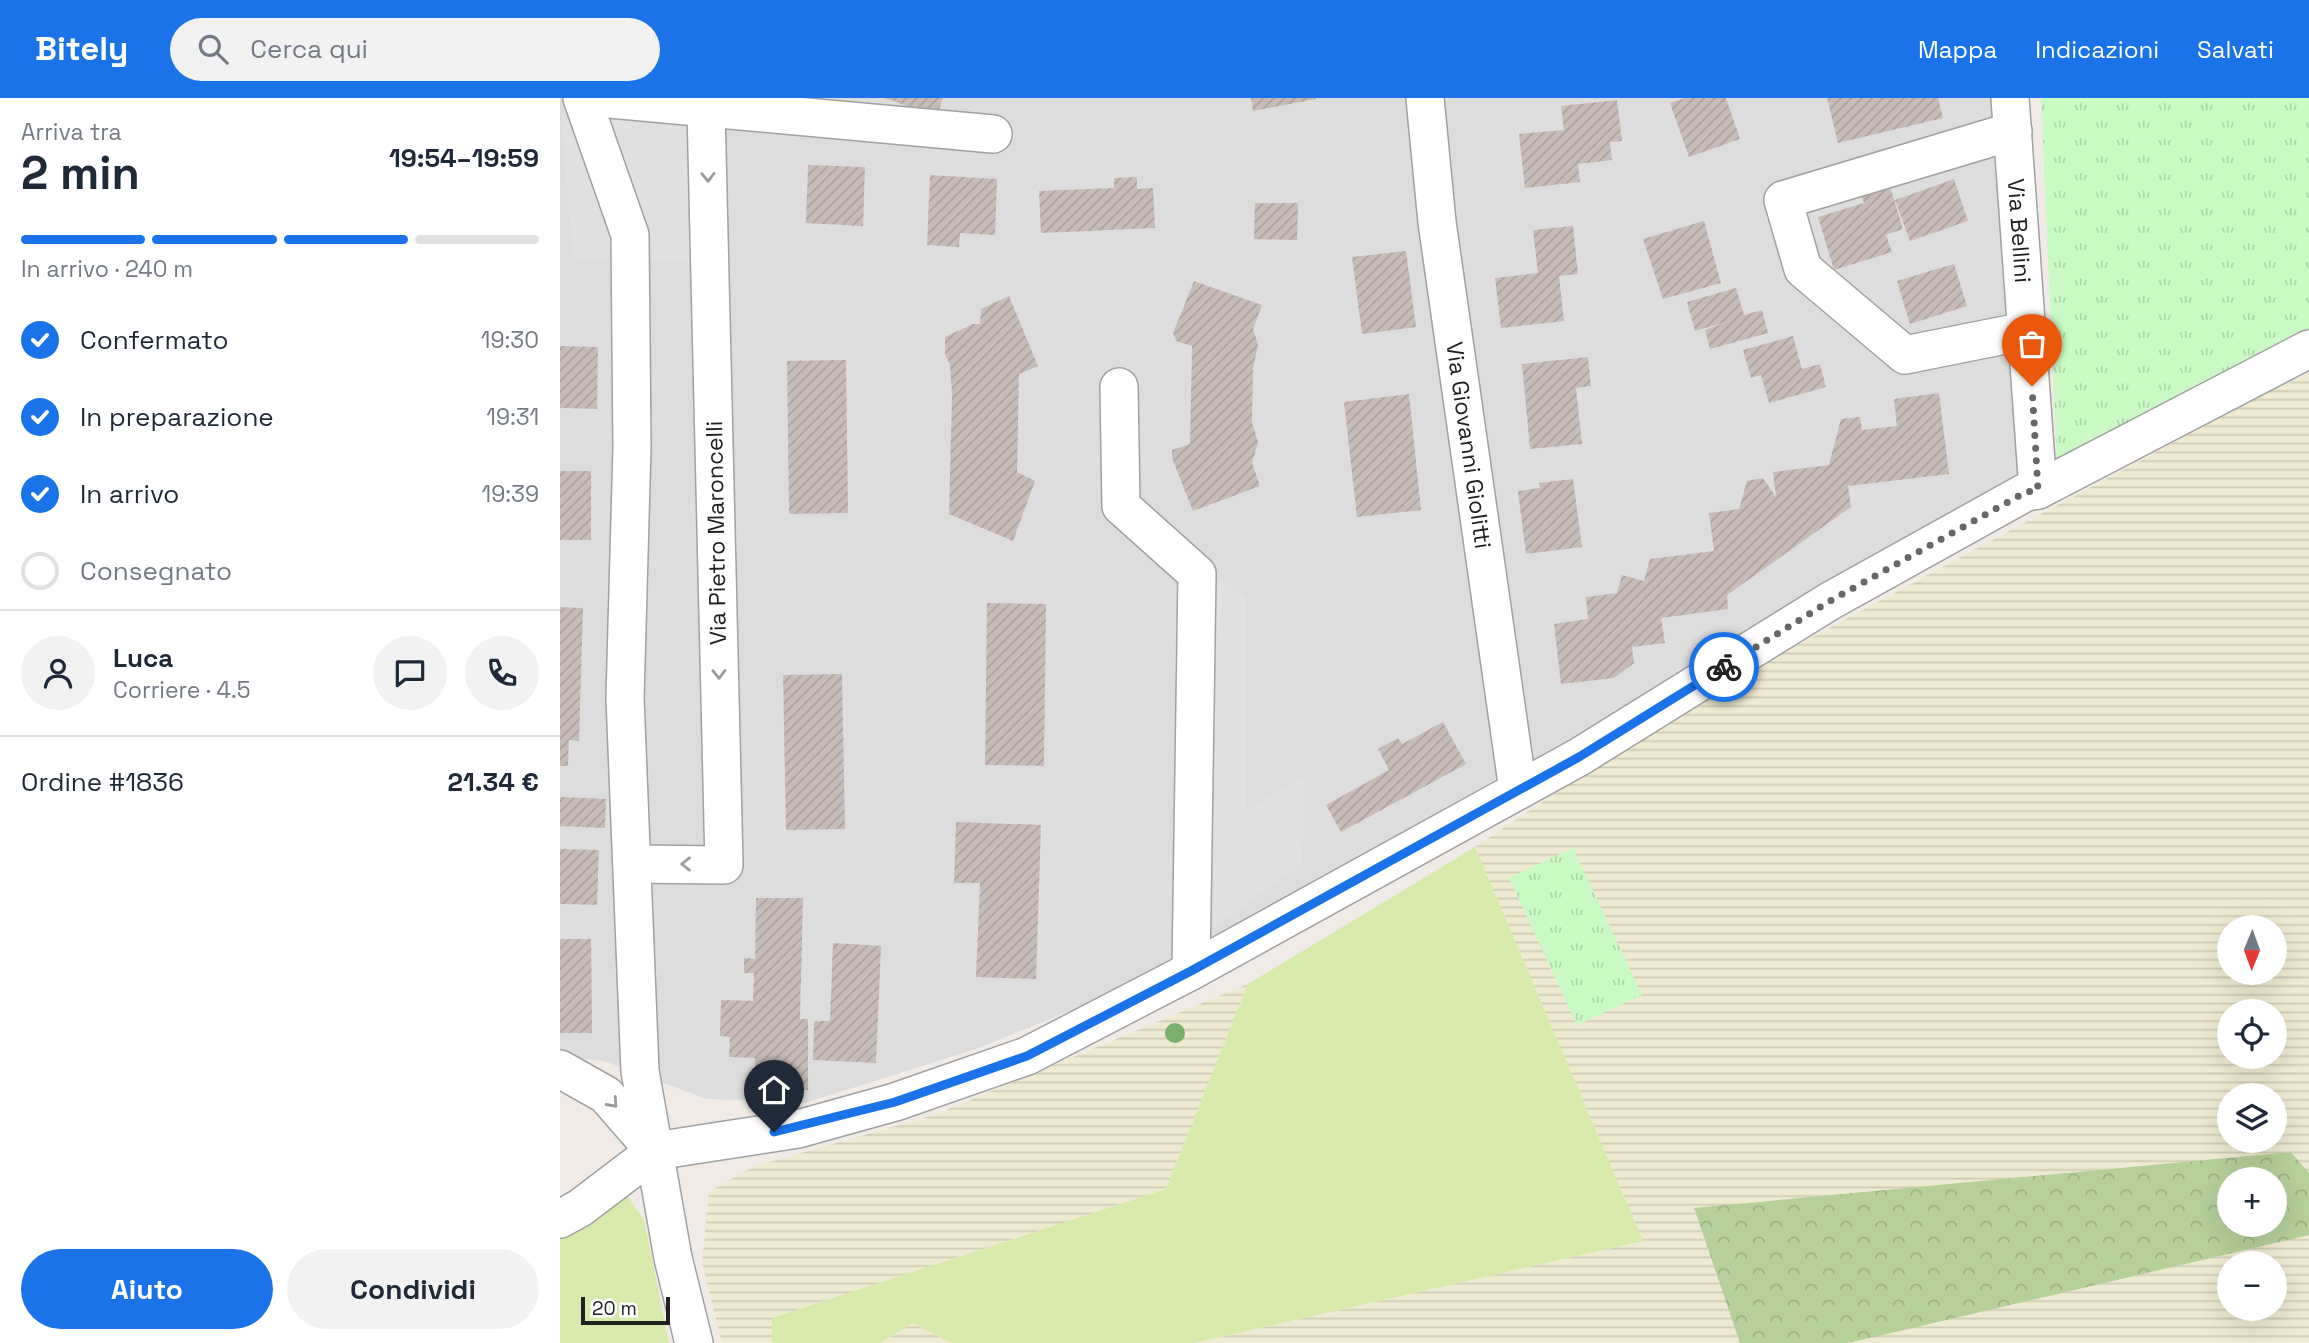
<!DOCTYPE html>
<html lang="it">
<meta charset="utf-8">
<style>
:root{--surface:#fff;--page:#f2f2f3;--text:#1f2937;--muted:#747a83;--line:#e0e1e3;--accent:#1a73e8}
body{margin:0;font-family:"Space Grotesk",sans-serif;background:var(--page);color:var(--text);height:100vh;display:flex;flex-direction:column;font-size:26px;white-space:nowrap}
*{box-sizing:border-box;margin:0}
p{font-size:23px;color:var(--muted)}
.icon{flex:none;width:38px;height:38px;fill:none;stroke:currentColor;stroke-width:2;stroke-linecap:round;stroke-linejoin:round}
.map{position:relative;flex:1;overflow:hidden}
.side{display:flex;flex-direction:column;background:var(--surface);width:560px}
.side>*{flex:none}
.needle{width:46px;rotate:181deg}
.buttons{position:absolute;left:1657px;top:817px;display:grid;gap:14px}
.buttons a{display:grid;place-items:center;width:70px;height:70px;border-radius:50%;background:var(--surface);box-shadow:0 7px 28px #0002;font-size:35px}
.scale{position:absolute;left:21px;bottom:18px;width:89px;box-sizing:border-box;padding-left:7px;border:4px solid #202020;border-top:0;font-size:19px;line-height:24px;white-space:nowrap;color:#202020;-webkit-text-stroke:5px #fff;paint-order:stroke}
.pin{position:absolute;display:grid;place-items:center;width:60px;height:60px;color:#fff;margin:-72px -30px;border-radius:50% 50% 50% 0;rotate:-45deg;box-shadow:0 0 7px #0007}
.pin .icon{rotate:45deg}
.courier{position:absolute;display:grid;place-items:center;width:70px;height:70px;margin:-35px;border:5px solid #1a73e8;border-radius:50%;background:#fff;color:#222;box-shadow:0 2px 9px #0007}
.overview em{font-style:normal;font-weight:800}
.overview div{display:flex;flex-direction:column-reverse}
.overview{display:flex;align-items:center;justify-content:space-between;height:119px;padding:0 21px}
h1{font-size:46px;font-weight:800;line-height:52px}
.bar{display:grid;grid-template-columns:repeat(4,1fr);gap:10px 7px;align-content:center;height:84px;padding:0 21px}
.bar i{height:9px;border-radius:5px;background:var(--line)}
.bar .current{background:var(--accent)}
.bar p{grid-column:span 4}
.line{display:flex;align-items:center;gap:18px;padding:0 21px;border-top:2px solid var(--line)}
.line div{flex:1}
.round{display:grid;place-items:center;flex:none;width:74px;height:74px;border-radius:37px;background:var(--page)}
ol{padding:0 21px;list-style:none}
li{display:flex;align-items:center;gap:21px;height:77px}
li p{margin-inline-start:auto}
li .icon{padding:7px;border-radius:50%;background:var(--accent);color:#fff;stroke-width:4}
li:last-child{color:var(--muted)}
li i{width:38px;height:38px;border:4px solid var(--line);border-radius:50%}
.cta{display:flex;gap:14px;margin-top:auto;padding:14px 21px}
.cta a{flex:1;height:80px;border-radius:42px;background:var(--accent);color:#fff;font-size:28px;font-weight:800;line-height:80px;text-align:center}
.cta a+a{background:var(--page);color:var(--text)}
header{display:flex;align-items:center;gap:42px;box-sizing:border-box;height:98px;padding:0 35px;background:var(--accent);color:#fff}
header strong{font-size:33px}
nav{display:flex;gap:38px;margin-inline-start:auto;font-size:24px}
.search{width:490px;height:63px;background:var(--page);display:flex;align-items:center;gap:18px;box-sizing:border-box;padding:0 24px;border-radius:38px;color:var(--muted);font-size:26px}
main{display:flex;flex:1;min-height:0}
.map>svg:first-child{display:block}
.residential{fill:#dedddd}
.farmland{fill:url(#farmland-rules);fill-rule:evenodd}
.grass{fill:#d7eaac}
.forest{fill:url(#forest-crowns);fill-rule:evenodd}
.park{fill:url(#park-tufts)}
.parking{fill:#e0e0e0}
.building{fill:url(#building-hatch)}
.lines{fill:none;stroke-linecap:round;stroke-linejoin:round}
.street-casing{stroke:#a1a1a1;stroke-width:40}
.street{stroke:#fff;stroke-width:37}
.tree{fill:#7ab06e}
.oneway{stroke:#9b9b9b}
.done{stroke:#696765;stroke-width:7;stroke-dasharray:0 12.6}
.route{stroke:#1a73e8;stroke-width:9}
.labels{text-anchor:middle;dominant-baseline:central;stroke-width:5;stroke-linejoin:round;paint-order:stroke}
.street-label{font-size:23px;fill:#202020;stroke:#fff}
</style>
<header>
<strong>Bitely</strong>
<div class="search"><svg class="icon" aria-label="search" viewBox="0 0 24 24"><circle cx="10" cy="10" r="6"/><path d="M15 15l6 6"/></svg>Cerca qui</div>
<nav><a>Mappa</a><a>Indicazioni</a><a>Salvati</a></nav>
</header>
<main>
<section class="side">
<div class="overview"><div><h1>2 min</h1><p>Arriva tra</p></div><em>19:54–19:59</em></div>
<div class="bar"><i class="current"></i><i class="current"></i><i class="current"></i><i></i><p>In arrivo · 240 m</p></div>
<ol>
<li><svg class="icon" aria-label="check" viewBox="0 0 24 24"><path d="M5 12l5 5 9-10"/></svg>Confermato<p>19:30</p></li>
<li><svg class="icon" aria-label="check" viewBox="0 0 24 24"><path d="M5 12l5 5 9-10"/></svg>In preparazione<p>19:31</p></li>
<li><svg class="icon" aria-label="check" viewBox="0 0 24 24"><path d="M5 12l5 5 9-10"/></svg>In arrivo<p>19:39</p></li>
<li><i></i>Consegnato</li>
</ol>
<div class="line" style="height:126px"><a class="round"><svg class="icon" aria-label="person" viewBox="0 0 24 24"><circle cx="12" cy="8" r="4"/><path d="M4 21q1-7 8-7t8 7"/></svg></a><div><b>Luca</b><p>Corriere · 4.5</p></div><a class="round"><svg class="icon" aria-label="chat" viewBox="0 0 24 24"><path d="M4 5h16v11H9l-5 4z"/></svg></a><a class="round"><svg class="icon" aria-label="phone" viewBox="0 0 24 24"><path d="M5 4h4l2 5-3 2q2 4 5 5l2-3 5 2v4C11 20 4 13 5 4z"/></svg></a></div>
<div class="line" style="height:91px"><div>Ordine #1836</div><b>21.34 €</b></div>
<div class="cta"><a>Aiuto</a><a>Condividi</a></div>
</section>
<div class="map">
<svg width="1749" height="1245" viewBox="0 0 1749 1245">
<defs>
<pattern id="farmland-rules" width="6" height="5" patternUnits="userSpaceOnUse" patternTransform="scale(1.75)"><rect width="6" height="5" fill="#efebd2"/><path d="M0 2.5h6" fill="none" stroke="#cdc9b4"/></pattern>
<pattern id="forest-crowns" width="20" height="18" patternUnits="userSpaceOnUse" patternTransform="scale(1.75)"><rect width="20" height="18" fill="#b5d09b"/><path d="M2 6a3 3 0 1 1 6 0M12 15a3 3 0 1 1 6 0" fill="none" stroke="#9bb285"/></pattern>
<pattern id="park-tufts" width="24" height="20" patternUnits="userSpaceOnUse" patternTransform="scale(1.75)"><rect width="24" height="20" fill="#cafac4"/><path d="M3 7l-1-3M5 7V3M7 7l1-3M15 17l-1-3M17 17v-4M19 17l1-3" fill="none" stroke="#add6a8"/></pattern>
<pattern id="building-hatch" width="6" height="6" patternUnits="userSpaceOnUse" patternTransform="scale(1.75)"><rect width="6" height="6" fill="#c8bcb9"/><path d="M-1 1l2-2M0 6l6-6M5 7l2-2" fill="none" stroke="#aca19f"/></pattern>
</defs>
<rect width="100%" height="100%" fill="#f0ebe6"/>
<!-- residential -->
<path class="residential" d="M0 0H1468L1479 409 665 837 610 873 413 952 245 1005 147 1001 44 963 0 958Z"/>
<!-- farmland -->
<g class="farmland">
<path d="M1749 276V1075L1731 1054 1134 1111 1180 1245H634L1083 1143 915 749 1132 604 1704 296ZM1670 830H1715V875H1670ZM1670 914H1715V959H1670ZM1670 998H1715V1043H1670Z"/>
<path d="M688 886 606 1091 212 1220V1245H162L142 1164 149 1094 192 1069 374 1017Z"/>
<path d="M1749 1137V1245H1288V1244ZM1670 1166H1715V1211H1670Z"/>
<path d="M352 1225 392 1245H320Z"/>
</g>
<!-- grass -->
<g class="grass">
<path d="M915 749 1083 1143 634 1245H392L352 1225 320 1245H212V1220L606 1091 688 886Z"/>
<path d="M66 1096 84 1122 109 1245H0V1129Z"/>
</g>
<!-- forest -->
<path class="forest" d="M1731 1054 1749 1075V1137L1288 1245H1180L1134 1110ZM1670 1082H1715V1127H1670Z"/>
<!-- park -->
<g class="park">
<path d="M1481 0H1749V242L1497 364Z"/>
<path d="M1013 750 1082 897 1017 927 949 780Z"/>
</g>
<!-- parking -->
<g class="parking">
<path d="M6 0 141 14 144 164 13 160 1 23Z"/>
<path d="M655 476 686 500V713L745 677 742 765 654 830Z"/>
</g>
<!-- building -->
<g class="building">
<path d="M324 0H383L377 18Z"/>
<path d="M691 0H756V1L693 13Z"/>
<path d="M1125 0H1166L1180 41 1129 59 1110 5Z"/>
<path d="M1267 0H1378L1383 20 1278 45Z"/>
<path d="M1057 2 1062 43 1050 44 1052 62 1018 66 1020 84 965 90 959 36 1004 32 1001 8Z"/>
<path d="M248 67 305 69 303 128 246 125Z"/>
<path d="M370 77 437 81 435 137 400 135 399 149 367 147Z"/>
<path d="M577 79V91L593 90 595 130 481 135 479 93 554 90V80Z"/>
<path d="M1394 81 1408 123 1350 143 1335 102Z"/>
<path d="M1328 82 1343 131 1326 137 1332 154 1274 172 1258 119 1304 105 1299 91Z"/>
<path d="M695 105H738L737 142 694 141Z"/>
<path d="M1144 123 1161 185 1103 201 1083 141Z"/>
<path d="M1013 128 1018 176 999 178 1004 223 941 230 935 180 978 175 973 132Z"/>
<path d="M846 153 856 229 802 236 792 159Z"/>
<path d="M1394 166 1407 208 1350 226 1337 183Z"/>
<path d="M634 183 702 207 693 231 698 246 693 271 692 325 698 344 692 365 700 388 633 413 612 360V352L630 346 632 248 616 243 613 235Z"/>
<path d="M1176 190 1184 217 1202 212 1208 235 1150 251 1145 232 1166 224 1135 233 1127 204Z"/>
<path d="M449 198 478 268 459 276 457 374 475 383 453 443 389 416 392 296 390 267 385 256V239L413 226H420L421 211Z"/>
<path d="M1233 238 1242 271 1260 266 1266 289 1209 305 1201 277 1191 280 1183 252Z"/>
<path d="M0 248 38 249 37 311 0 310Z"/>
<path d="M1028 259 1031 288 1016 290 1022 346 970 351 962 266Z"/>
<path d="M286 262 288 415 229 416 227 263Z"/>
<path d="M1379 295 1389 376 1288 388 1291 409 1167 497 1168 511 1101 520 1105 545 1072 549 1074 565 1054 580 1001 586 994 526 1028 521 1026 499 1057 495 1062 477 1084 483 1090 461 1154 453 1149 415 1179 411 1187 383 1203 380 1216 399 1213 374 1269 367 1281 321 1300 319 1302 332 1337 328 1334 301Z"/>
<path d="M849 296 861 412 797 419 784 304Z"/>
<rect x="0" y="373" width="31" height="69"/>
<path d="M1013 381 1022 449 966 456 958 393 980 390 979 385Z"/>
<path d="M427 505 486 506 484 668 425 667Z"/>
<path d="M0 509 23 510 19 643 9 642 8 668H0Z"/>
<path d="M282 576 285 731 226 732 223 577Z"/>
<path d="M883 624 906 666 781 734 766 707 829 672 818 651 838 640 842 646Z"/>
<path d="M0 699 46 701 45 730 0 728Z"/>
<path d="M396 724 481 727 476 881 416 879 420 785H394Z"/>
<path d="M0 751 39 752 37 807 0 806Z"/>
<path d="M196 800H243L240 921H248V992H195V960L169 959 170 939 160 938 161 902 193 903 194 875H184V860L195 861Z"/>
<path d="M0 841H31L32 935H0Z"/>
<path d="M273 845 321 848 316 965 253 962 254 923H270Z"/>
</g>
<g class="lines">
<!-- street casing -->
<g class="street-casing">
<g id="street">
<path d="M22 0 70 137 72 349 65 600 80 973 113 1160 134 1245"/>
<path d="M39 0 433 36"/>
<path id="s1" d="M865 0 877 124 958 692"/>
<path id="s2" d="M1450 0 1478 392"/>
<path d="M1453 33 1223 102 1243 171 1345 257 1465 233"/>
<path d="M559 289 561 408 637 476 631 873"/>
<path d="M72 766 164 767 146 11"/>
<path d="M0 971 46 997 93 1051"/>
<path d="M0 1121 20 1110 95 1053 238 1031 335 1004 467 958 631 873 1019 659 1270 503 1466 394 1478 392 1749 251"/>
</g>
</g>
<!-- street -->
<use href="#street" class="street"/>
</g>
<!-- trees -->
<circle class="tree" cx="615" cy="935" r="10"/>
<!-- one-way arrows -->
<defs><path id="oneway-chevron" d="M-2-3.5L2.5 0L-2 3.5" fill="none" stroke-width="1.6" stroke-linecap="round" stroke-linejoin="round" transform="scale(1.75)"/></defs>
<g class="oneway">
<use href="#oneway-chevron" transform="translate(148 79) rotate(89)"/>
<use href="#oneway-chevron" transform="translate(159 576) rotate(89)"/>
<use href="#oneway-chevron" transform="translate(126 766) rotate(-180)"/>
<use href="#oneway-chevron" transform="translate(53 1005) rotate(48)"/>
</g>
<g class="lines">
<!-- done -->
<path class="done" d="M1164 569 1270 503 1466 394 1478 392 1472 288"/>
<!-- route -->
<path class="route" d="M214 1034 335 1004 467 958 631 873 1019 659 1164 569"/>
</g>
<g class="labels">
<!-- street labels -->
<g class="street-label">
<text stroke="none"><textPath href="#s2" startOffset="133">Via Bellini</textPath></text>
<text stroke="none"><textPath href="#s1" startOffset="350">Via Giovanni Giolitti</textPath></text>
<text transform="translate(156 435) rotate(-91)">Via Pietro Maroncelli</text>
</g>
</g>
</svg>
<div class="buttons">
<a><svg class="needle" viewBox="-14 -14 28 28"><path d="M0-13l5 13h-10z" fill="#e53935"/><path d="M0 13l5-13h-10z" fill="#747a83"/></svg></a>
<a><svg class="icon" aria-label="locate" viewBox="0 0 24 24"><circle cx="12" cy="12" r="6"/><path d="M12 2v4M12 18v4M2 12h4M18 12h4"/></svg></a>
<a><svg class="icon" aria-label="layers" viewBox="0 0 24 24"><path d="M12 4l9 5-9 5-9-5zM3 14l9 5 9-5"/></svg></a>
<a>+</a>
<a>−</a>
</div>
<div class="scale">20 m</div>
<div class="pin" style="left:1472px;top:288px;background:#ea580c"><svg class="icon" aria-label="bag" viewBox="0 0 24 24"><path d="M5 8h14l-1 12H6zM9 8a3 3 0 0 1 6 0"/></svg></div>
<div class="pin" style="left:214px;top:1034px;background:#1f2937"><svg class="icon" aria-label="home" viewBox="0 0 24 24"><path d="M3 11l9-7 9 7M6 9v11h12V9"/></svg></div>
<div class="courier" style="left:1164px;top:569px"><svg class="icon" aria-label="bike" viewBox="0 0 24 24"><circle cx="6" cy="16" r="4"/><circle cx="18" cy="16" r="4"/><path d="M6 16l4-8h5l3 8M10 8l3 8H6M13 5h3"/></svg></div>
</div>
</main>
